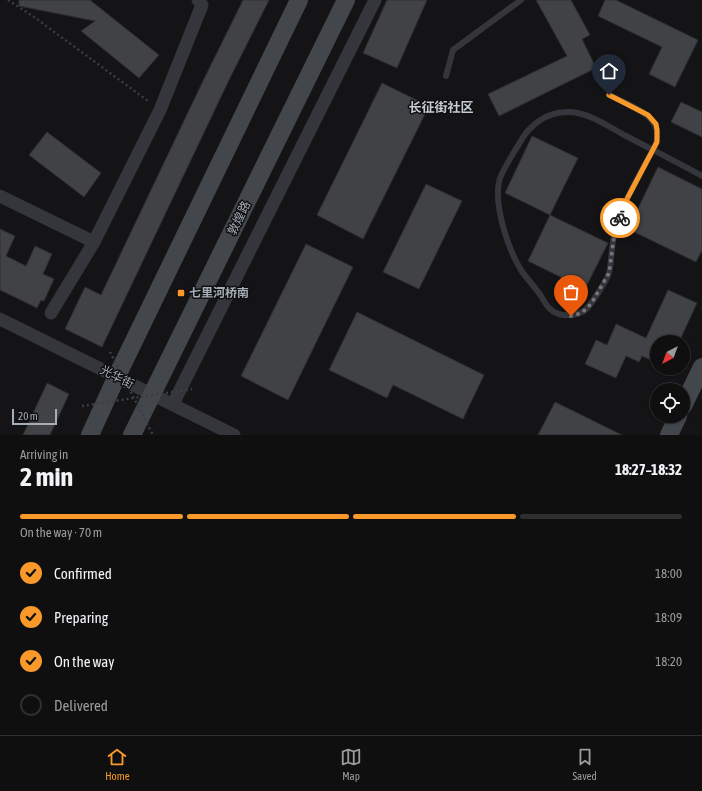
<!DOCTYPE html>
<meta charset="utf-8">
<style>
:root{--surface:#0f0f10;--page:#1d1d1e;--text:#f1f3f6;--muted:#9b9c9f;--line:#2f2f30;--accent:#f8992a}
body{margin:0;font-family:"Asap Condensed","Noto Sans SC",sans-serif;background:var(--page);color:var(--text);height:100vh;display:flex;flex-direction:column;font-size:15px;white-space:nowrap}
*{box-sizing:border-box;margin:0}
p{font-size:13px;color:var(--muted)}
.icon{flex:none;width:22px;height:22px;fill:none;stroke:currentColor;stroke-width:2;stroke-linecap:round;stroke-linejoin:round}
.map{position:relative;height:435px;overflow:hidden}
.sheet{display:flex;flex-direction:column;background:var(--surface);flex:1}
.sheet>*{flex:none}
.needle{width:26px;rotate:221deg}
.fabs{position:absolute;left:650px;top:335px;display:grid;gap:8px}
.fabs a{display:grid;place-items:center;width:40px;height:40px;border-radius:50%;background:var(--surface);box-shadow:0 1px 3px #0004,0 0 0 1px var(--line);font-size:20px}
.scale{position:absolute;left:12px;bottom:10px;width:45px;box-sizing:border-box;padding-left:4px;border:2px solid #a5adb7;border-top:0;font-size:11px;line-height:14px;white-space:nowrap;color:#a5adb7;-webkit-text-stroke:3px #0f0f11;paint-order:stroke}
.pin{position:absolute;display:grid;place-items:center;width:34px;height:34px;color:#fff;margin:-41px -17px;border-radius:50% 50% 50% 0;rotate:-45deg;box-shadow:0 0 4px #0007}
.pin .icon{rotate:45deg}
.courier{position:absolute;display:grid;place-items:center;width:40px;height:40px;margin:-20px;border:3px solid #f8992a;border-radius:50%;background:#fff;color:#222;box-shadow:0 1px 5px #0007}
.summary em{font-style:normal;font-weight:700}
.summary div{display:flex;flex-direction:column-reverse}
.summary{display:flex;align-items:center;justify-content:space-between;height:68px;padding:0 20px}
h1{font-size:26px;font-weight:700;line-height:30px}
.bar{display:grid;grid-template-columns:repeat(4,1fr);gap:6px 4px;align-content:center;height:48px;padding:0 20px}
.bar i{height:5px;border-radius:3px;background:var(--line)}
.bar .on{background:var(--accent)}
.bar p{grid-column:span 4}
ol{padding:0 20px;list-style:none}
li{display:flex;align-items:center;gap:12px;height:44px}
li p{margin-inline-start:auto}
li .icon{padding:4px;border-radius:50%;background:var(--accent);color:#111;stroke-width:4}
li:last-child{color:var(--muted)}
li i{width:22px;height:22px;border:2px solid var(--line);border-radius:50%}
.menu{display:flex;justify-content:space-around;align-items:center;height:56px;border-top:1px solid var(--line);background:var(--surface);font-size:11px;color:var(--muted)}
.menu a{display:grid;justify-items:center;gap:2px}
.menu .on{color:var(--accent)}
.map>svg:first-child{display:block}
.building{fill:#404246;stroke:#2e2e32}
.lines{fill:none;stroke-linecap:round;stroke-linejoin:round}
.path{stroke:#3b3e42;stroke-width:2.5;stroke-dasharray:2 3;stroke-linecap:butt}
.lane{stroke:#35363b;stroke-width:6}
.street{stroke:#35363b;stroke-width:13}
.secondary{stroke:#43464b;stroke-width:18}
.path-bridge{stroke:#3b3e42;stroke-width:2.5;stroke-dasharray:2 3;stroke-linecap:butt}
.done{stroke:#72777f;stroke-width:4;stroke-dasharray:0 7.2}
.route{stroke:#f8992a;stroke-width:5}
.poi-dot{fill:#f8992a;stroke:#0f0f11;stroke-width:1.5}
.labels{text-anchor:middle;dominant-baseline:central;stroke-width:3;stroke-linejoin:round;paint-order:stroke}
.street-label{font-size:12px;fill:#a5adb7;stroke:#0f0f11}
.poi-label{font-size:12px;font-weight:bold;fill:#a5adb7;stroke:#0f0f11;text-anchor:start}
.neighbourhood-label{font-size:13px;font-weight:bold;fill:#c6cbd2;stroke:#0f0f11}
</style>
<div class="map">
<svg width="702" height="435" viewBox="0 0 702 435">
<rect width="100%" height="100%" fill="#141416"/>
<!-- building -->
<g class="building">
<path d="M19 0H90L159 55 139 78 81 31 95 21 19 6Z"/>
<path d="M243 0H269L229 80 102 347 65 329 85 287 101 295 201 85Z"/>
<path d="M387 0H427L397 68 363 53Z"/>
<path d="M536 0H571L590 35 582 39 596 68 499 116 488 94 567 56Z"/>
<path d="M605 0H616L698 40 675 87 649 74 662 47 598 16Z"/>
<path d="M382 83 429 106 363 239 317 215Z"/>
<path d="M681 102 702 112V137L671 122Z"/>
<path d="M47 132 101 173 84 197 29 155Z"/>
<path d="M532 136 578 158 550 215 505 193Z"/>
<path d="M658 167 702 189V250L696 262 628 229Z"/>
<path d="M426 184 462 201 419 289 383 272Z"/>
<path d="M550 215 608 243 585 289 528 261Z"/>
<path d="M0 229 15 236 6 256 26 266 35 246 52 254 43 274 54 279 44 301 41 300 37 308 0 290Z"/>
<path d="M306 244 353 267 288 400 241 376Z"/>
<path d="M668 290 697 303 679 342H657V363L642 356 639 362 626 356 616 378 585 364 596 340 607 345 616 324 646 338Z"/>
<path d="M357 312 484 375 463 419 393 385 387 398 329 370Z"/>
<path d="M47 383 69 394 50 435H23Z"/>
<path d="M555 402 622 435H538Z"/>
</g>
<g class="lines">
<!-- path -->
<path class="path" d="M8 0 34 17 148 101"/>
<!-- lane -->
<g class="lane">
<path d="M446 76 453 50 521 0"/>
<path d="M609 95C632 107 670 117 653 150 644 166 635 182 627 199 622 211 617 224 614 236 611 248 612 261 609 273 607 280 590 307 584 311 573 317 559 317 550 309 546 305 544 301 541 296 535 287 527 279 521 270 508 249 494 206 499 182 500 174 514 152 519 144 529 125 547 111 570 112 590 113 609 127 626 136 651 149 677 162 702 176"/>
</g>
<!-- street -->
<g class="street">
<path d="M0 196 94 242"/>
<path d="M51 313 94 242 160 110 202 5 198 0"/>
<path d="M0 319 234 435"/>
<path d="M173 404 375 0"/>
</g>
<!-- secondary -->
<g class="secondary">
<path d="M683 406 702 367"/>
<path d="M90 435 117 376 299 0"/>
<path d="M132 435 346 0"/>
<path d="M669 435 678 416"/>
</g>
<!-- path-bridge -->
<g class="path-bridge">
<path d="M110 352 153 435"/>
<path d="M82 406 192 389"/>
</g>
</g>
<g class="lines">
<!-- done -->
<path class="done" d="M571 316 578 314 585 310 591 304 609 273 614 237 620 218"/>
<!-- route -->
<path class="route" d="M609 95 648 115 656 124 657 130V142L627 199 620 218"/>
</g>
<!-- markers -->
<rect class="poi-dot" x="177" y="289" width="8" height="8" rx="2"/>
<g class="labels">
<!-- street labels -->
<g class="street-label">
<text transform="translate(239 218) rotate(-64)">敦煌路</text>
<text transform="translate(117 377) rotate(27)">光华街</text>
</g>
<!-- poi labels -->
<g class="poi-label">
<text x="189" y="293">七里河桥南</text>
</g>
<!-- neighbourhood labels -->
<g class="neighbourhood-label">
<text x="441" y="107">长征街社区</text>
</g>
</g>
</svg>
<div class="fabs">
<a><svg class="needle" viewBox="-14 -14 28 28"><path d="M0-13l5 13h-10z" fill="#e53935"/><path d="M0 13l5-13h-10z" fill="#9b9c9f"/></svg></a>
<a><svg class="icon" aria-label="locate" viewBox="0 0 24 24"><circle cx="12" cy="12" r="6"/><path d="M12 2v4M12 18v4M2 12h4M18 12h4"/></svg></a>
</div>
<div class="scale">20 m</div>
<div class="pin" style="left:571px;top:316px;background:#ea580c"><svg class="icon" aria-label="bag" viewBox="0 0 24 24"><path d="M5 8h14l-1 12H6zM9 8a3 3 0 0 1 6 0"/></svg></div>
<div class="pin" style="left:609px;top:95px;background:#1f2937"><svg class="icon" aria-label="home" viewBox="0 0 24 24"><path d="M3 11l9-7 9 7M6 9v11h12V9"/></svg></div>
<div class="courier" style="left:620px;top:218px"><svg class="icon" aria-label="bike" viewBox="0 0 24 24"><circle cx="6" cy="16" r="4"/><circle cx="18" cy="16" r="4"/><path d="M6 16l4-8h5l3 8M10 8l3 8H6M13 5h3"/></svg></div>
</div>
<section class="sheet">
<div class="summary"><div><h1>2 min</h1><p>Arriving in</p></div><em>18:27–18:32</em></div>
<div class="bar"><i class="on"></i><i class="on"></i><i class="on"></i><i></i><p>On the way · 70 m</p></div>
<ol>
<li><svg class="icon" aria-label="check" viewBox="0 0 24 24"><path d="M5 12l5 5 9-10"/></svg>Confirmed<p>18:00</p></li>
<li><svg class="icon" aria-label="check" viewBox="0 0 24 24"><path d="M5 12l5 5 9-10"/></svg>Preparing<p>18:09</p></li>
<li><svg class="icon" aria-label="check" viewBox="0 0 24 24"><path d="M5 12l5 5 9-10"/></svg>On the way<p>18:20</p></li>
<li><i></i>Delivered</li>
</ol>
</section>
<nav class="menu">
<a class="on"><svg class="icon" aria-label="home" viewBox="0 0 24 24"><path d="M3 11l9-7 9 7M6 9v11h12V9"/></svg>Home</a>
<a><svg class="icon" aria-label="map" viewBox="0 0 24 24"><path d="M3 6l6-2 6 2 6-2v14l-6 2-6-2-6 2zM9 4v14M15 6v14"/></svg>Map</a>
<a><svg class="icon" aria-label="saved" viewBox="0 0 24 24"><path d="M7 4h10v16l-5-4-5 4z"/></svg>Saved</a>
</nav>
